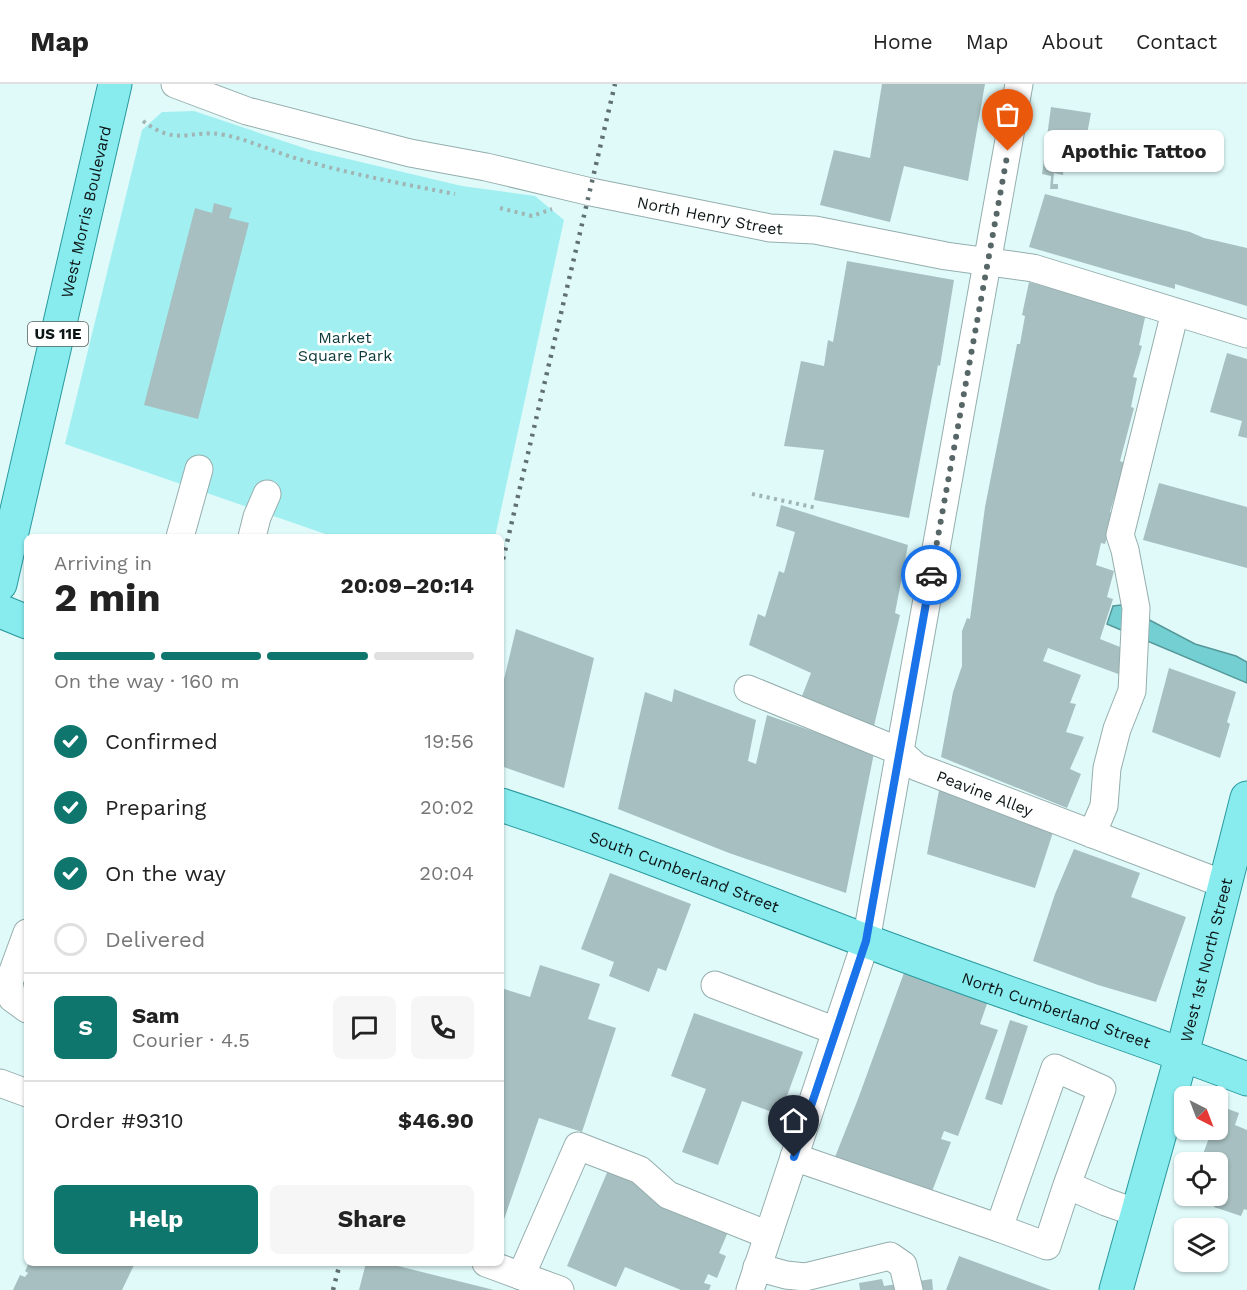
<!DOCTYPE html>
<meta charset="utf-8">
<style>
:root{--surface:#fff;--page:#f6f6f6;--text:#222;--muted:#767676;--line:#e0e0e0;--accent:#0f766e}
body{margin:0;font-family:"Work Sans",sans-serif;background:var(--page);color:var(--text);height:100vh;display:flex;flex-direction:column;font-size:22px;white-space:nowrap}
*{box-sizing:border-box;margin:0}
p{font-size:20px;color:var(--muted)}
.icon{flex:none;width:33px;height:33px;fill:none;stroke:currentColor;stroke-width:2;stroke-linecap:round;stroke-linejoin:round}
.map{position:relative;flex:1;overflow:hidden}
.sheet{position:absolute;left:24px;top:450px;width:480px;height:732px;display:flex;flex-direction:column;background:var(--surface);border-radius:9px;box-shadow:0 2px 4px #0004}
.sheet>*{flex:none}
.needle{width:39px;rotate:138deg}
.tools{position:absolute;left:1174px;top:1002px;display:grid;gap:12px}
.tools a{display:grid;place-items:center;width:54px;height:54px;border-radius:9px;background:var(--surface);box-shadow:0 2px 4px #0004;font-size:30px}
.pin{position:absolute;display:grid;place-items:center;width:51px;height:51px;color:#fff;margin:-62px -26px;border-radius:50% 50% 50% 0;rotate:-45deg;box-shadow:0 0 6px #0007}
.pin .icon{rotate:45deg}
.courier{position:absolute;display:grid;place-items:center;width:60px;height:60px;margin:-30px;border:4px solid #1a73e8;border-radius:50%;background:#fff;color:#222;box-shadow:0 2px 8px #0007}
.bubble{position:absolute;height:42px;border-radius:9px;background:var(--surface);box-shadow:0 2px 4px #0004;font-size:20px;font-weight:700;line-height:42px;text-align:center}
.summary em{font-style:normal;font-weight:700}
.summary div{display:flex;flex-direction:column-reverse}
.summary{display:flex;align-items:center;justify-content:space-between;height:102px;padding:0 30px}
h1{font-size:39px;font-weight:700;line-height:45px}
.bar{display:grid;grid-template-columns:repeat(4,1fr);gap:9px 6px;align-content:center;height:72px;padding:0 30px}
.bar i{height:8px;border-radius:4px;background:var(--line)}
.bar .current{background:var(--accent)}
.bar p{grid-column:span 4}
.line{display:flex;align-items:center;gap:15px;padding:0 30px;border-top:2px solid var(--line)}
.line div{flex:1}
.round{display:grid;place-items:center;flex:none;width:63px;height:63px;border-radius:9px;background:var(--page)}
ol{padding:0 30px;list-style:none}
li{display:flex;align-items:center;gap:18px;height:66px}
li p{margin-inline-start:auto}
li .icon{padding:6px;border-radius:50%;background:var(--accent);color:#fff;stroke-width:4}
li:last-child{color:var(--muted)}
li i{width:33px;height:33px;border:3px solid var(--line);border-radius:50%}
.cta{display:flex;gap:12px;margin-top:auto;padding:12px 30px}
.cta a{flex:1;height:69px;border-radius:9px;background:var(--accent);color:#fff;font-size:24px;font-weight:700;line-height:69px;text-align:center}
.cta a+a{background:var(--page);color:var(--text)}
header{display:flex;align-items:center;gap:36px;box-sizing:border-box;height:84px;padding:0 30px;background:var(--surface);border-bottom:2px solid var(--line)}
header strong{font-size:28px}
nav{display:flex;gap:33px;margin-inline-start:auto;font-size:21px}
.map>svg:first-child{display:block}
.green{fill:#a2eff1}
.water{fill:#74cfd2;stroke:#55989a;stroke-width:1.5}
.building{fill:#a7bfc0}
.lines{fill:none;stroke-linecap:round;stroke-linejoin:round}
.minor-casing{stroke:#95adad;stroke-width:29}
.major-casing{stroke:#29999d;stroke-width:35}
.path{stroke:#a0b4b4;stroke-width:4;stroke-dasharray:3 4.5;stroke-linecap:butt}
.minor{stroke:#fff;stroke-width:27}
.major{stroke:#88ecef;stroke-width:33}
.rail{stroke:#607070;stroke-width:4.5;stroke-dasharray:3 6;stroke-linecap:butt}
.done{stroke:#576666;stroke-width:6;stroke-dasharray:0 10.8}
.route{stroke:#1a73e8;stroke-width:8}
.labels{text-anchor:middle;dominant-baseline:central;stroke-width:5;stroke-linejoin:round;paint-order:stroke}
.shield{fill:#fff;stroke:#565c5c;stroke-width:1.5}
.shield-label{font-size:15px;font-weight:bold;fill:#0d1616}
.street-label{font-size:16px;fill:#0d1616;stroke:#fff}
.park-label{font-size:16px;fill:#0c393a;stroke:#fff}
</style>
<header>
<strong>Map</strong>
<nav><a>Home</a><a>Map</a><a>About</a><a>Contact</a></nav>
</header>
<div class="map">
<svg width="1247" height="1206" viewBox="0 0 1247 1206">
<rect width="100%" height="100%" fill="#e0fafa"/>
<!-- green -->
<path class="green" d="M194 27 310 66 462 102 535 112 564 136 495 453H334L65 360 142 46 162 28Z"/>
<!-- water -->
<path class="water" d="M1121 521 1195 560 1236 572 1247 578V599L1107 540 1113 522Z"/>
<!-- building -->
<g class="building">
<path d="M882 0H985L968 97 904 82 890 138 820 121 834 66 870 74Z"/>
<path d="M1051 23 1091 29 1087 50 1067 47 1063 91 1054 89 1053 100H1058V105H1050L1051 92 1042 90Z"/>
<path d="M1045 110 1190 148 1204 154 1247 164V222L1175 200V205L1122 190 1029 163Z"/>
<path d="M214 119 232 124 229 134 249 139 198 335 144 321 195 124 212 129Z"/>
<path d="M847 177 954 196 940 282 938 281 909 434 814 416 824 366 784 362 801 277 824 282 828 256 833 258Z"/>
<path d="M1029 198 1146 229 1139 261 1142 262 1133 293 1137 294 1131 323 1134 324 1120 377 1125 379 1110 428 1114 430 1105 460 1101 459 1096 481 1114 487 1107 513 1113 515 1100 555 1130 567 1121 591 1048 564 1043 577 1081 591 1070 619 1076 620 1066 648 1084 653 1070 685 1081 690 1067 724 941 673 953 608 962 582V547L967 534 970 535 985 423 1017 260H1020L1025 232 1022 231Z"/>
<path d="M1227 269 1247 275V354L1238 352 1242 337 1210 328Z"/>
<path d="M1159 399 1247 423V484L1143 456Z"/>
<path d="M781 421 908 461 895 529 900 531 874 642 802 612 811 589 749 561 758 530 765 533 779 487 784 489 795 448 776 442Z"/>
<path d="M516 545 594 574 564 704 501 682V608Z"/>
<path d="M1169 584 1236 608 1227 638 1230 640 1220 674 1152 648Z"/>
<path d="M674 605 756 636 748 677 756 680 767 631 874 669 846 809 729 769 618 725 645 608 672 618Z"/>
<path d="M940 701 1055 742 1035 804 927 770Z"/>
<path d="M1074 765 1140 789 1131 813 1186 833 1156 918 1098 901 1033 877 1055 810Z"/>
<path d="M610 789 691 820 666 887 658 884 649 908 609 892 614 878 581 865Z"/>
<path d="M540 881 600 900 588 935 616 944 582 1048 539 1034 501 1144V904L530 913Z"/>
<path d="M905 886 988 917 980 940 998 946 958 1052 944 1047 941 1055 951 1058 931 1110 835 1073 858 1015Z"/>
<path d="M694 929 803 968 780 1031 742 1017 718 1081 682 1068 706 1005 671 992Z"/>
<path d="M1010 936 1028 942 1002 1021 985 1015Z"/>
<path d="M1220 1022 1239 1029 1235 1041 1247 1046V1126L1244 1125 1241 1132 1214 1123 1218 1112V1078H1200L1212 1046H1218V1029Z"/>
<path d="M609 1084 653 1103 652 1116 728 1148 719 1169 726 1172 717 1194 708 1190 704 1199 711 1201 709 1206H681L625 1183 616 1203 567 1182Z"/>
<path d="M959 1172 1051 1206H946Z"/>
<path d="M29 1179H135L122 1206H13L20 1191 25 1193 28 1189 25 1187Z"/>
<path d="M366 1179H386L494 1206H359Z"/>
<path d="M882 1195 884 1202 932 1195 933 1206H860L859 1199Z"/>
</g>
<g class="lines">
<!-- minor casing -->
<g class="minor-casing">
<g id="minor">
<path id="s1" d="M175 0 247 27 410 69 486 83 591 108 770 144 815 146 946 172 1033 184 1247 250"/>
<path d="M180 453 199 385"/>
<path d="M252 453 257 433 267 410"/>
<path id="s2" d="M748 605 899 667 917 683 1226 801"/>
<path d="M1092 750 1104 722 1107 684 1117 645 1132 607 1136 524 1125 466 1120 451 1175 228"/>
<path d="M27 849 9 898 12 914 27 925"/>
<path d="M715 901 836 947"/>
<path d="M0 999 27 1009"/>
<path d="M794 1073 999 1144"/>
<path d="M1067 1101 1047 1162 999 1144 1055 984 1102 1005 1067 1101 1106 1118 1137 1129"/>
<path d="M486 1179 560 1206"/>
<path d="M757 1183 786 1191 805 1193 890 1172 903 1181 909 1206"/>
<path d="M521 1192 578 1062 640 1086 668 1111 768 1151"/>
<path d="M750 1206 866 857 1019 0"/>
</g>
</g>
<!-- major casing -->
<g class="major-casing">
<g id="major">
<path id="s3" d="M0 500 115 0"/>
<path d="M0 527 27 538"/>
<path id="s4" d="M501 721C634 764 762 818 893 867 1010 911 1130 950 1247 995"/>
<path id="s5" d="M1116 1206 1182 970 1247 714"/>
</g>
</g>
<!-- path -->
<g class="path">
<path d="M143 37C179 64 189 44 225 51 249 56 272 67 295 74 346 89 402 100 455 110"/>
<path d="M500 124 532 132 552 125"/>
<path d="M752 410 817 424"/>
</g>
<!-- minor -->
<use href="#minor" class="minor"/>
<!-- major -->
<use href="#major" class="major"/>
<!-- rail -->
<g class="rail">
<path d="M501 484 615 0"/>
<path d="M333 1206 340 1179"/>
</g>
</g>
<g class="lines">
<!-- done -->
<path class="done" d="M931 491 1008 67"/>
<!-- route -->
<path class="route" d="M794 1073 866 857 931 491"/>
</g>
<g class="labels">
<!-- shield labels -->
<rect class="shield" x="28" y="238" width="60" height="24" rx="4.5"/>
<g class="shield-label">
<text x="58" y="250">US 11E</text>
</g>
<!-- street labels -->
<g class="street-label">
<text stroke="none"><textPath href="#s3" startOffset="382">West Morris Boulevard</textPath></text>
<text stroke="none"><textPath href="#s1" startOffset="552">North Henry Street</textPath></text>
<text stroke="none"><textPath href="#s2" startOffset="260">Peavine Alley</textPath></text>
<text stroke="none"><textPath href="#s4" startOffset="195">South Cumberland Street</textPath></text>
<text stroke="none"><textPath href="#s5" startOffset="342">West 1st North Street</textPath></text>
<text stroke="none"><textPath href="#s4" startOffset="592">North Cumberland Street</textPath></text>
</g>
<!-- park labels -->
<g class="park-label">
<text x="345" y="253">Market<tspan x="345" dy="18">Square Park</tspan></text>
</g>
</g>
</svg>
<div class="tools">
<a><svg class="needle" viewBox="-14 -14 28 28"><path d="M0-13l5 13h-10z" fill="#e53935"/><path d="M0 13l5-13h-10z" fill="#767676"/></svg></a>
<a><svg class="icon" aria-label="locate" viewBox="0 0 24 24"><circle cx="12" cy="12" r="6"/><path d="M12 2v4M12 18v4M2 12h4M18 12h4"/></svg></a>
<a><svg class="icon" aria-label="layers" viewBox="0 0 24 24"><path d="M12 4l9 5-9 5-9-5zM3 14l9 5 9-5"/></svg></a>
</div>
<div class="pin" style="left:1008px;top:67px;background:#ea580c"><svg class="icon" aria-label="bag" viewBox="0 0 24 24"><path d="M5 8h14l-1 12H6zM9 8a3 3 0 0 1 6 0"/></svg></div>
<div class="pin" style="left:794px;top:1073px;background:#1f2937"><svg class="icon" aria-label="home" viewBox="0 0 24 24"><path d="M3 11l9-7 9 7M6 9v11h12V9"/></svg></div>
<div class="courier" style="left:931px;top:491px"><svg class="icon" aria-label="car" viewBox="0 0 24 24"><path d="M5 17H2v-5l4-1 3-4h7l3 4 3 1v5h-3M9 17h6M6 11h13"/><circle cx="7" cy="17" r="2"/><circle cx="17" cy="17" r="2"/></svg></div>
<div class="bubble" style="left:1044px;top:46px;width:180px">Apothic Tattoo</div>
<section class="sheet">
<div class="summary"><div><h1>2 min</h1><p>Arriving in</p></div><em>20:09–20:14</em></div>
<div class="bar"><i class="current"></i><i class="current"></i><i class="current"></i><i></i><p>On the way · 160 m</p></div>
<ol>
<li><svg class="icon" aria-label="check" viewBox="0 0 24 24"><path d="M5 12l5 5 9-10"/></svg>Confirmed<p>19:56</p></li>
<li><svg class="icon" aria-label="check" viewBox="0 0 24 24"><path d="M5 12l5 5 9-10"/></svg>Preparing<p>20:02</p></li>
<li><svg class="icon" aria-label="check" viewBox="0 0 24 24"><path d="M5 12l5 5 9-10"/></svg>On the way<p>20:04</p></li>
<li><i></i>Delivered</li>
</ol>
<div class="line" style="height:108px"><b class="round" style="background:var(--accent);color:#fff">S</b><div><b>Sam</b><p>Courier · 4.5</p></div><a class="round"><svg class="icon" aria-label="chat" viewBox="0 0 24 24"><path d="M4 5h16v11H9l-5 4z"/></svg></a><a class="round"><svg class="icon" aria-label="phone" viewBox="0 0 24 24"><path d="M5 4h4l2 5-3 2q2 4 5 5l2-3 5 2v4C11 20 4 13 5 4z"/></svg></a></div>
<div class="line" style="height:78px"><div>Order #9310</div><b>$46.90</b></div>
<div class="cta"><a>Help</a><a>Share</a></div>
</section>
</div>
